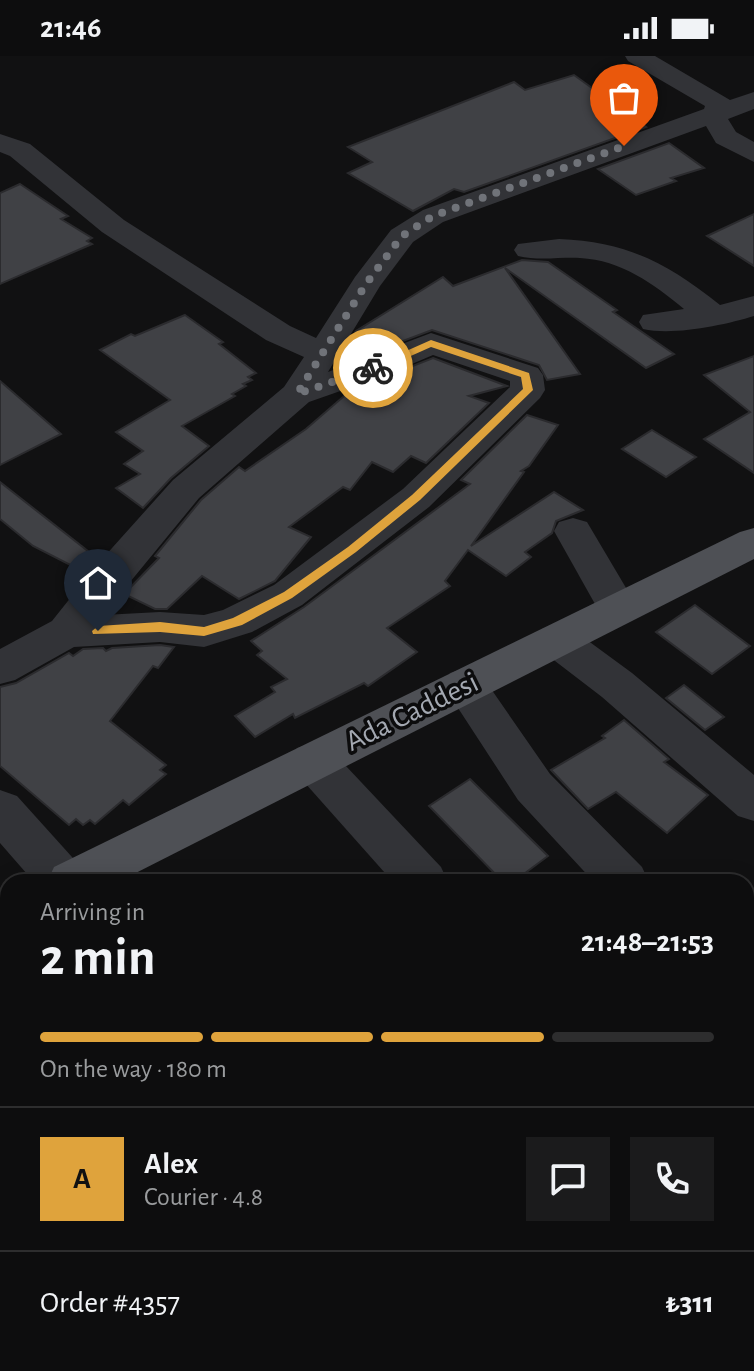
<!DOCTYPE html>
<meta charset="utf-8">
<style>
:root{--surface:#0d0d0e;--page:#1b1b1c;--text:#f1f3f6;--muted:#9a9c9e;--line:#2d2d2e;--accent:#dfa33c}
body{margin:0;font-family:"Alegreya Sans",sans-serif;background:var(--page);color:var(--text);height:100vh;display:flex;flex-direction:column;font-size:30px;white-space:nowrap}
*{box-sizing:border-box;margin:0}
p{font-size:26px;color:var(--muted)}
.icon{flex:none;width:44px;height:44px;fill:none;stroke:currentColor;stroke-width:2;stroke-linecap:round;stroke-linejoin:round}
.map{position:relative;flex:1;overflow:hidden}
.drawer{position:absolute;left:0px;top:818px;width:754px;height:498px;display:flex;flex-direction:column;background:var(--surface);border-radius:24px 24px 0 0;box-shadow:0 4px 20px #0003,0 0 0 2px var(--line)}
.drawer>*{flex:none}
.pin{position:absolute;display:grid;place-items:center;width:68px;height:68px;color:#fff;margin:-82px -34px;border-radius:50% 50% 50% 0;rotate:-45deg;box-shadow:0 0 8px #0007}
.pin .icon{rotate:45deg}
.courier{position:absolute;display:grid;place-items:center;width:80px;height:80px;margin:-40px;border:6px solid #dfa33c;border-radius:50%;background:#fff;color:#222;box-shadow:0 2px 10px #0007}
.head em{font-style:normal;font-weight:700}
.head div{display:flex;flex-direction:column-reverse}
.head{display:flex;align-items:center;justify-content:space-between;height:136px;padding:0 40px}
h1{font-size:52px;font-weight:700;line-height:60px}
.bar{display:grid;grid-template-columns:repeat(4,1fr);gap:12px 8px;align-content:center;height:96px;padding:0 40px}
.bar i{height:10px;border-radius:6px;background:var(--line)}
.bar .active{background:var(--accent)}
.bar p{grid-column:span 4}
.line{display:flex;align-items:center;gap:20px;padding:0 40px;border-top:2px solid var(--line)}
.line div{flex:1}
.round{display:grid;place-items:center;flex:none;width:84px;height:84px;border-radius:0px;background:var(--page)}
.status{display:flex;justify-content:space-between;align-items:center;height:56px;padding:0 40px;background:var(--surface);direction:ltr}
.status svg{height:22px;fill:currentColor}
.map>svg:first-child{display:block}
.building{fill:#404145;stroke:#2b2b2e;stroke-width:2}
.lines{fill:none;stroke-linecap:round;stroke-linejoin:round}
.minor{fill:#323337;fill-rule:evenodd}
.major{fill:#4e5055;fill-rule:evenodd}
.route{fill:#dfa33c}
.done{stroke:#707379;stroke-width:8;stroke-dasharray:0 14.4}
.labels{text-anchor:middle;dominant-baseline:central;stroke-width:7;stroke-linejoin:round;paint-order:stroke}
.street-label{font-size:30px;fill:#a3a8b1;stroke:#0c0c0d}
</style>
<div class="status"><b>21:46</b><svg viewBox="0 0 49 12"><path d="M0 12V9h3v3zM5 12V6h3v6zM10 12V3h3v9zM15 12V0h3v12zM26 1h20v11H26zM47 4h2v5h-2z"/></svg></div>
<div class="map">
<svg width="754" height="1315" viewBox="0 0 754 1315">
<rect width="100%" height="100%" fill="#111112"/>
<!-- building -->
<g class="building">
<path d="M574 19 646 71 464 136 454 133 413 155 348 117 372 106 348 91 514 26 525 34Z"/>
<path d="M669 87 704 112 671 122 676 125 636 139 598 113Z"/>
<path d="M20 128 68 160 61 163 92 182 87 185 92 188 0 228V137Z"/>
<path d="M754 158V210L707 180Z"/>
<path d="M522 204 548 206 617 254 613 256 674 298 646 312 505 212 580 318 547 324 539 309 432 274 347 306 340 302 356 275 443 221 453 230Z"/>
<path d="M185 259 223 286 219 288 256 317 248 321 252 324 243 328 246 330 232 338 235 340 182 370 209 390 171 422 143 452 116 432 140 418 124 408 143 395 116 376 170 344 100 294 131 278 135 280Z"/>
<path d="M754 300V417L704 383 750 356 704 319Z"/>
<path d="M433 302 507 330 469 340 489 347 426 407 411 400 393 416 372 406 350 434 343 431 289 471 311 481 275 525 239 543 202 520 167 553H155L124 538 159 502 155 500 201 444 239 411 245 415 306 373 351 334Z"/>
<path d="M0 325 61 378 0 409Z"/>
<path d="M527 359 558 369 529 410 521 415 524 416 471 490 554 436 583 454 556 465 552 477 525 496 531 501 506 520 468 494 445 525 450 530 387 572 417 596 368 630 364 627 295 662 293 658 255 681 235 660 275 636 271 631 287 623 257 599 262 595 251 585 304 551 470 428 461 424Z"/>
<path d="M652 374 696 401 666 421 622 393Z"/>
<path d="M0 426 98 503 86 517 33 490 0 463Z"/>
<path d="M695 549 750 590 712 618 656 576Z"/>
<path d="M160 589 174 591 158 612 153 610 110 665 166 709 160 714 166 718 129 749 123 744 95 768 90 764 83 769 76 763 69 769 0 710V631L16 627 69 597 73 600 83 593 103 592 106 595 112 592Z"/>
<path d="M684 629 724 661 705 674 666 642Z"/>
<path d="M624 664 669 703 664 706 708 739 667 777 616 736 588 753 551 714 605 682 602 680Z"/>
<path d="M470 723 548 800 513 826H503L429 750Z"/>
</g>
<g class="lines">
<!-- minor -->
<g class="minor">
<path d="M625 0H655L730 44 754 36V53L728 63 736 76 754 86V106L716 87 706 70 443 166 413 186 380 230 328 316 431 277 538 312 543 319 545 334 540 342 429 451 302 549 252 576 204 591 160 586 74 591 15 624 0 628V593L52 565 95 511 173 424 284 331 304 301 266 284 102 176 10 100 0 96V78L30 88 124 164 290 270 316 282 355 221 391 174 423 154 704 53 705 50 628 5ZM433 299 510 325V331L403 433 274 529 223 554 204 559 160 556 103 559 199 442 309 346 386 319Z"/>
<path d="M559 183C628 186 667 207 720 249L754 240V260C725 269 673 280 643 273L639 266 643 259 684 253C654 228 621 204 580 202 560 201 538 205 518 200L514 194 518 188Z"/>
<path d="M573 462 587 466 632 542 638 553 632 564 618 568 604 564 554 475 559 466Z"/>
<path d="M557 568 572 573 632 617 754 719V765L738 760 602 641 542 595 536 584 542 573Z"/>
<path d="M465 612 480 617 550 718 642 811 649 826H594L518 744 443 629 450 617Z"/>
<path d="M313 687 329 692 441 811 448 826H393L297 718 290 705 297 692Z"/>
<path d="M0 734 17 740 81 811 88 826H34L0 787Z"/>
<path d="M746 917 754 920V974L746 971Z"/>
<path d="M746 1147 754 1151V1216L746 1212Z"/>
<path d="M352 1308H417L420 1315H354Z"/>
<path d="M498 1308H566L564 1315H495Z"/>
</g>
<!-- major -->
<g class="major">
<path d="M754 472V503L118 826H47L54 811 740 476Z"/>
<path d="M8 835V880L0 883V838Z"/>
</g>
</g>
<!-- route -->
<path class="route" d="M431 284 529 317 533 334 420 444 356 496 292 542 242 569 204 580 160 576 93 578 92 575 98 570 160 566 204 571 233 562 284 536 348 491 412 439 523 333 521 321 431 291 377 315 368 312Z"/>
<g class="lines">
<!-- done -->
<path class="done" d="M373 312 297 338 366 228 402 180 433 160 624 90"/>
</g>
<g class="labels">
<!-- street labels -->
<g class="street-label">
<text transform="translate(412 656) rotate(-26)">Ada Caddesi</text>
</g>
</g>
</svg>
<div class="pin" style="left:624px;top:90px;background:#ea580c"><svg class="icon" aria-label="bag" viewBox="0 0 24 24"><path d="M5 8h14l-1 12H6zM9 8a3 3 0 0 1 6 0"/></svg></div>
<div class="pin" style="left:98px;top:575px;background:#1f2937"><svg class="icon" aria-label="home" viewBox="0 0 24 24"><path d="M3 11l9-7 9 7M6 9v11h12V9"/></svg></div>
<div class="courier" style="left:373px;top:312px"><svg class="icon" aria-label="bike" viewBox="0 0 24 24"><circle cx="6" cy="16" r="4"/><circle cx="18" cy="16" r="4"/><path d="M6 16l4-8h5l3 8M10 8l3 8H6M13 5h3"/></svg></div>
<section class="drawer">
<div class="head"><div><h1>2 min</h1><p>Arriving in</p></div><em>21:48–21:53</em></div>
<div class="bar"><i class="active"></i><i class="active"></i><i class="active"></i><i></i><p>On the way · 180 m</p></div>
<div class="line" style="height:144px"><b class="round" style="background:var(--accent);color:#111">A</b><div><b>Alex</b><p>Courier · 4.8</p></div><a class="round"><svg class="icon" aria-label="chat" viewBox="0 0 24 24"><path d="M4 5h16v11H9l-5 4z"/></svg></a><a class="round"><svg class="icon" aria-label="phone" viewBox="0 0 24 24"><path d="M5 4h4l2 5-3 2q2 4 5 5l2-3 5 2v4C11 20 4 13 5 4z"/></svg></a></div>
<div class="line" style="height:104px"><div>Order #4357</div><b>₺311</b></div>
</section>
</div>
